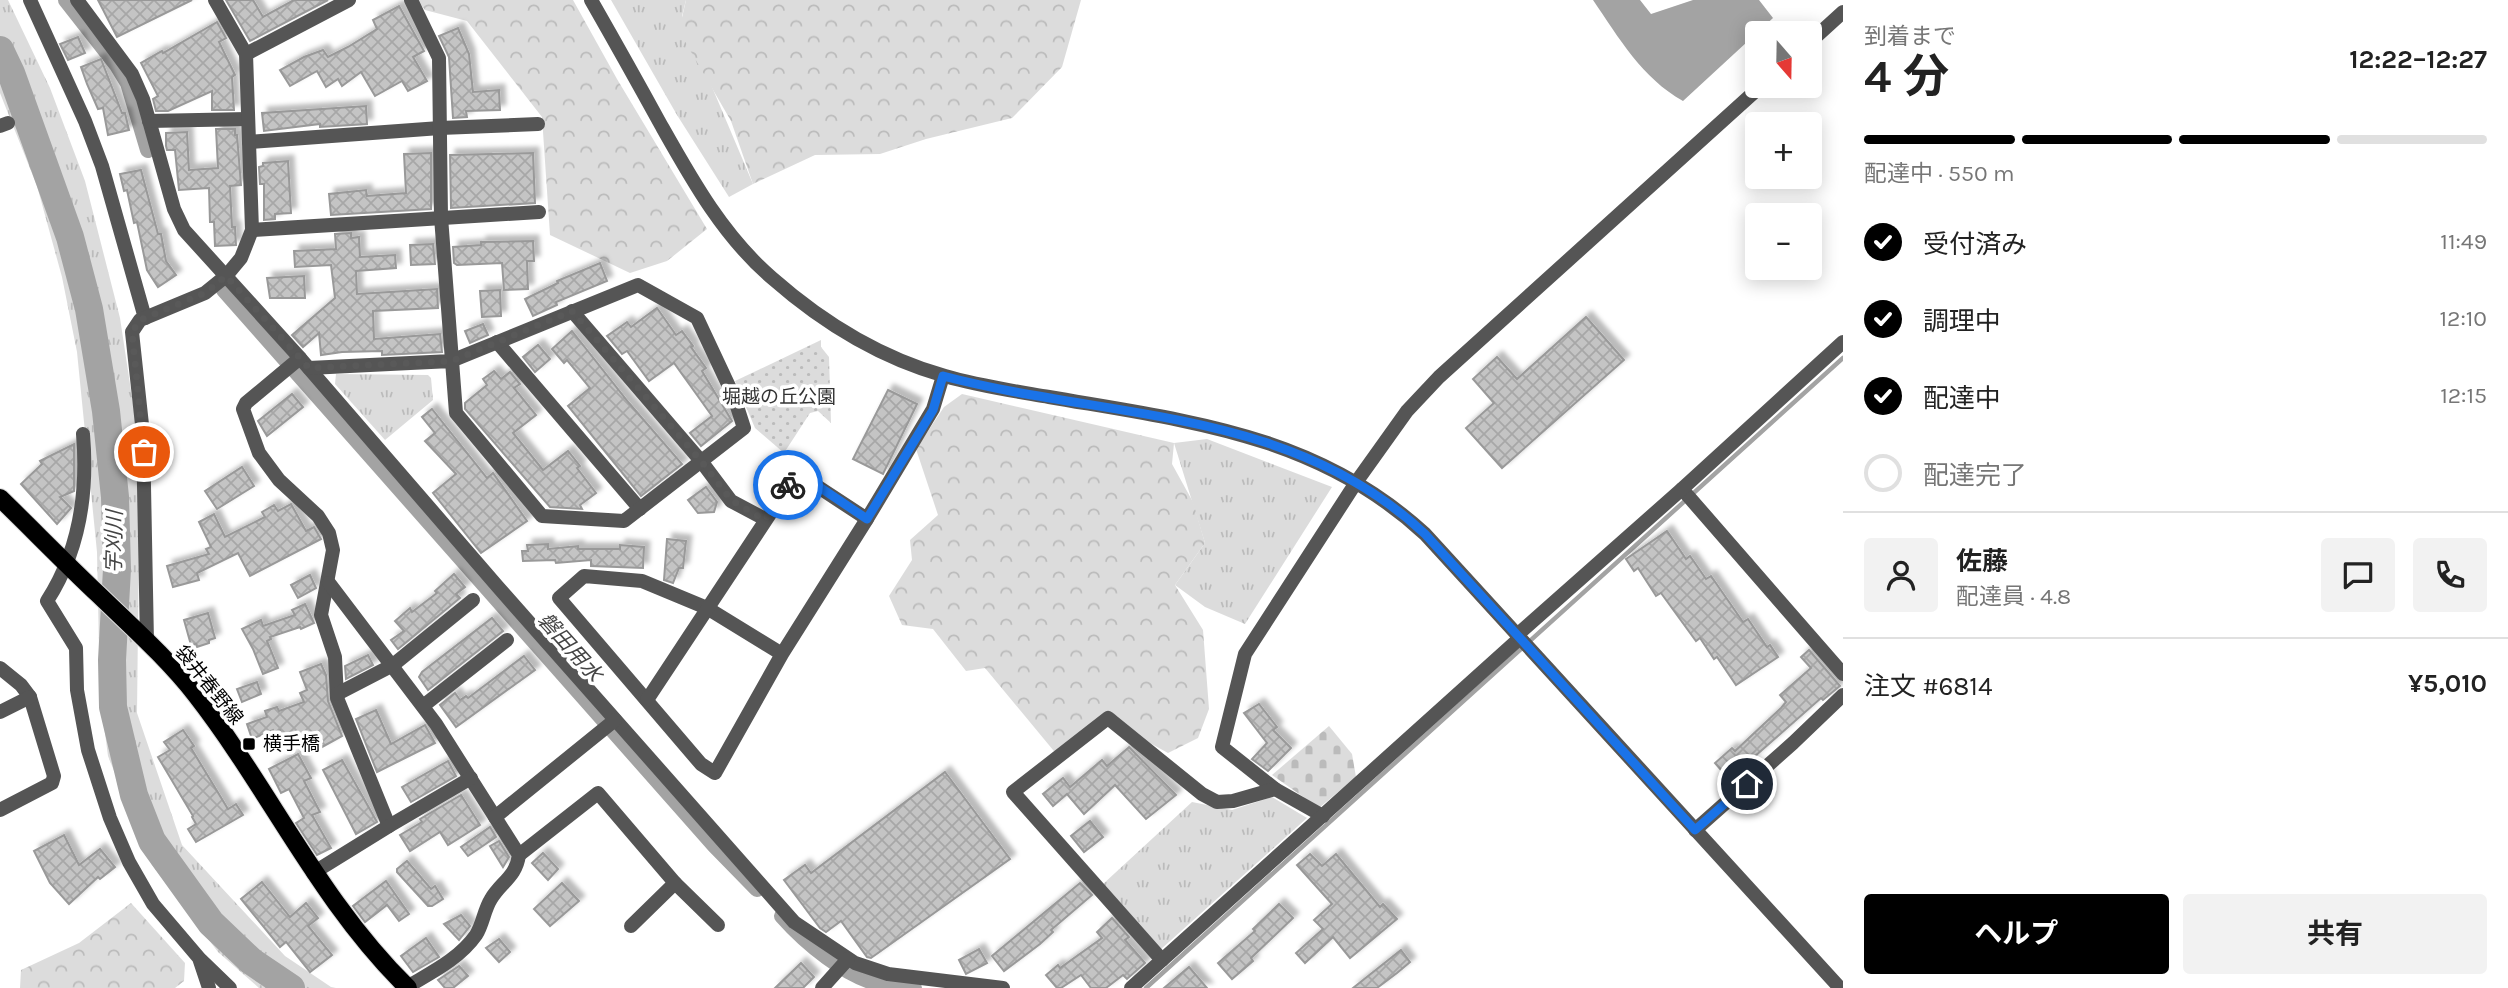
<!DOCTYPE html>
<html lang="ja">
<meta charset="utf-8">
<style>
:root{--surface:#fff;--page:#f2f2f2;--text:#222;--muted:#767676;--line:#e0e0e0;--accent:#000}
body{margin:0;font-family:Karla,"Noto Sans JP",sans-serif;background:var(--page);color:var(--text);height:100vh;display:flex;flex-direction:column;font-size:26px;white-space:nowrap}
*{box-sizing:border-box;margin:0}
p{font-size:23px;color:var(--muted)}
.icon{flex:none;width:38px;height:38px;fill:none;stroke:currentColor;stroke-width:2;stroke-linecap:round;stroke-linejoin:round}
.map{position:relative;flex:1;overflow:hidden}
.sheet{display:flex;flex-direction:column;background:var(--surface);width:665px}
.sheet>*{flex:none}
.needle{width:46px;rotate:160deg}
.buttons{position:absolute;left:1745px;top:21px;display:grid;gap:14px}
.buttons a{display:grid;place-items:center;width:77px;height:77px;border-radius:7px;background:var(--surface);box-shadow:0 4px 18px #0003;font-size:35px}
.pin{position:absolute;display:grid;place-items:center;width:60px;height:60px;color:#fff;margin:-30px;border:4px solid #fff;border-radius:50%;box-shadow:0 2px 7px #0007}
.courier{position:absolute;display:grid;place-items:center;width:70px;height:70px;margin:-35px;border:5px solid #1a73e8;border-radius:50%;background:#fff;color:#222;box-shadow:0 2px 9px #0007}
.headline em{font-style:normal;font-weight:700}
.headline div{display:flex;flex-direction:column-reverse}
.headline{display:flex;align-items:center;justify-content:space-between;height:119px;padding:0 21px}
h1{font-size:46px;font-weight:700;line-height:52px}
.bar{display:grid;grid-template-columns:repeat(4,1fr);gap:10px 7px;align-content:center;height:84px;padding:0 21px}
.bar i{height:9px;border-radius:5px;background:var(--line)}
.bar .selected{background:var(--accent)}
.bar p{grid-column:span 4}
.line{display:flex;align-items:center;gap:18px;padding:0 21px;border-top:2px solid var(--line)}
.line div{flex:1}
.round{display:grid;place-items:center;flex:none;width:74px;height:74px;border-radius:7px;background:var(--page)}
ol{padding:0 21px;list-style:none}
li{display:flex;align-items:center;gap:21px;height:77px}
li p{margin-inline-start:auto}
li .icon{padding:7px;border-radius:50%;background:var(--accent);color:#fff;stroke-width:4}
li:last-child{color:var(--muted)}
li i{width:38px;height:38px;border:4px solid var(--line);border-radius:50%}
.action{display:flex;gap:14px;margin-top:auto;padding:14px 21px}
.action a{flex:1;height:80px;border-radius:7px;background:var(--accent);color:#fff;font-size:28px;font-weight:700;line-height:80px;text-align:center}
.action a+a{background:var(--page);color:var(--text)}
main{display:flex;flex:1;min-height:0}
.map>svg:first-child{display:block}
.grass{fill:url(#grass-tufts)}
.forest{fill:url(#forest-crowns)}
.cemetery{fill:url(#cemetery-stones)}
.park{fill:url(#park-dots)}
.water{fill:#a3a3a3}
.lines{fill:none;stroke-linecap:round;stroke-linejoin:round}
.stream{stroke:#a3a3a3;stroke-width:4.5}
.canal{stroke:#a3a3a3;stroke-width:16}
.river{stroke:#a3a3a3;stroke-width:28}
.building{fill:url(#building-cross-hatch);stroke:#999;stroke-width:2;filter:url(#shadow)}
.primary-casing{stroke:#dbdbdb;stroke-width:20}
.minor{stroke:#555;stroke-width:14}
.tertiary{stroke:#555;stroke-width:14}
.primary{stroke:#000;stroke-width:18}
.done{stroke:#595959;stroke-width:7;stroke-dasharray:0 12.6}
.route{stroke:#1a73e8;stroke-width:9}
.poi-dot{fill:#000;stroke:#fff;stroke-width:2.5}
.labels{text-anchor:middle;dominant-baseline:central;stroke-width:7;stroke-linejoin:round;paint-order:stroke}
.park-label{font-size:19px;fill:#333;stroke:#fff}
.street-label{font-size:19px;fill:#000;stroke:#fff}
.poi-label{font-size:19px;fill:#000;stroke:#fff;text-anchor:start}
.water-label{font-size:21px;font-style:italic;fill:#444;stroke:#fff}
</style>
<main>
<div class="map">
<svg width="1843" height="988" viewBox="0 0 1843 988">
<defs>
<pattern id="grass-tufts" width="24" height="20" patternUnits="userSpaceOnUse" patternTransform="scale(1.75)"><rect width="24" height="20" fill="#dcdcdc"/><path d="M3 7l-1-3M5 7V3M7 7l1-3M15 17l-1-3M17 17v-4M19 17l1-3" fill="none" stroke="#bbb"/></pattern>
<pattern id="forest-crowns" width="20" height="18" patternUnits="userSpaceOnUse" patternTransform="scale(1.75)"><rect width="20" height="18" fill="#dcdcdc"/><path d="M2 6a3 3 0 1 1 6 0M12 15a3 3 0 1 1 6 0" fill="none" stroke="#bbb"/></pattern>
<pattern id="cemetery-stones" width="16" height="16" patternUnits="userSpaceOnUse" patternTransform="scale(1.75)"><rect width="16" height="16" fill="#dcdcdc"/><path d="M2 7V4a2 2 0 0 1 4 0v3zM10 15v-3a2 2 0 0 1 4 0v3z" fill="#bbb"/></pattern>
<pattern id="park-dots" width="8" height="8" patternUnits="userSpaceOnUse" patternTransform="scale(1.75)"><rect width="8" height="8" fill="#dcdcdc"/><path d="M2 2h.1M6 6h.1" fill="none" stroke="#bbb" stroke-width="1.8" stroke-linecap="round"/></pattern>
<pattern id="building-cross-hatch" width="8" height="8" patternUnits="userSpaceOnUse" patternTransform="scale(1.75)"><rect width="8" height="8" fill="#c4c4c4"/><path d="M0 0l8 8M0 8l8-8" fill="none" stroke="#a7a7a7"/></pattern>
<filter id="shadow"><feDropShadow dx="5.5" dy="-5.5" stdDeviation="2" flood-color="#0004"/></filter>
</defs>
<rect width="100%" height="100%" fill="#fff"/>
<!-- grass -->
<g class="grass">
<path d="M0 0H8L50 88 85 181 120 318 140 450 137 713 182 845 285 956 331 987 336 988H259L218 952 152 865 108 756 100 695 97 552 77 352 62 277 37 186 0 93Z"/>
<path d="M611 0H686L682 16 753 184 729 197 677 115Z"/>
<path d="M336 374 428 375 431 378 433 400 385 440 335 384Z"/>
<path d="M1207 439 1332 487 1245 624 1205 607 1175 585 1205 543 1174 443Z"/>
<path d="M1272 797 1307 818 1160 950 1102 885 1192 802 1232 810Z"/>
</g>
<!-- forest -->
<g class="forest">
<path d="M417 0H573L617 79 707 229 667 261 630 273 550 235 542 117 467 21 425 10Z"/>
<path d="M686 0H1081L1062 67 1012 118 926 139 880 154 815 155 753 184 731 121 679 31Z"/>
<path d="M962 394 1174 443 1172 464 1193 502 1205 543 1175 585 1203 630 1209 709 1198 738 1168 753 1101 716 1058 756 985 668 966 671 933 629 902 625 889 596 912 560 910 540 938 515 916 449 944 407Z"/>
<path d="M131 903 185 963 184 981 175 988H20L21 970 79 943Z"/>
</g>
<!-- cemetery -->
<path class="cemetery" d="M1329 726 1352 754 1356 777 1319 808 1272 775Z"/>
<!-- park -->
<path class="park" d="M821 340V347L829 357 831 423 818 411 810 413 784 453 755 428 735 381Z"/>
<!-- water -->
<path class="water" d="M1593 0H1640L1651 14 1693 0H1759L1773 18 1683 101C1642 78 1619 38 1593 0Z"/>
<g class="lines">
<!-- stream -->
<path class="stream" d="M1146 988 1843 358"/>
<!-- canal -->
<g class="canal">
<path d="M66 0 117 65 128 83 148 150"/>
<path d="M224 290 715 846 757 889"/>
<path d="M782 916C805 942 846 977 881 984 892 987 903 987 914 988"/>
</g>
<!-- river -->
<path class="river" d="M0 50 11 73 70 237 89 309 106 411 115 497 117 569 112 660 113 707 134 795 152 841 211 923 251 961 291 988"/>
</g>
<!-- building -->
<g class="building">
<path d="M98 0H192L117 37Z"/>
<path d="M226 0H253L263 17 294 0H328L250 41Z"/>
<path d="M399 6 424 51 413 57 427 81 408 91 402 81 375 96 361 72 342 86 338 79 326 87 317 71 290 86 280 70 304 57 323 50 328 57 348 47 377 29 373 20Z"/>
<path d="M217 22 226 38 219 42 235 75 232 77 234 110H212V91L168 111H156L153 99 158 96 141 63 162 51 163 53Z"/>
<path d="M458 28 469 54 473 92 499 90 500 110 466 111 467 117 453 118 449 57 439 36Z"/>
<path d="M78 37 85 53 68 60 60 44Z"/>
<path d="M101 59 122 113H125L129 130 108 135 103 108 98 109 87 84 81 67Z"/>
<path d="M366 106 367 124 320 127V124L264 131 262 113Z"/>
<path d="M216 129H235V135H237L241 185 230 186 232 227H235L236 245 215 246 214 222H210L209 188 179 190 175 150H167L166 146V133L187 132 189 170 218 168Z"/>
<path d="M431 153V209L331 215 329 194 366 190 367 196 406 193 404 154Z"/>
<path d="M533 153 535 203 451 208 450 155Z"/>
<path d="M288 161 291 213 275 214V219L264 220V184H260L259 167 263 166V163Z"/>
<path d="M141 170 158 234H161L166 261 176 275 158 287 147 270 137 222 134 223 127 190 124 191 120 174Z"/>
<path d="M351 233V238L359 237 360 257 395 255 396 268 356 271 357 294 437 289 438 308 373 311 374 339 440 334 442 352 382 355V351L342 352 321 355 319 333 303 347 292 335 335 298 331 265 295 267 294 251 336 249 335 234Z"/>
<path d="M533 241 534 261H527L528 289 504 290 502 263 457 265 454 263 453 247 481 245V242Z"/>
<path d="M433 244 435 264 411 265 410 245Z"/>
<path d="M600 263 607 281 556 302 557 305 533 316 525 299 558 283 557 281Z"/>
<path d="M304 276 305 298H270L267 278Z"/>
<path d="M500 290 501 316 482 317 480 291Z"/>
<path d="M657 308 676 335 682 331 693 346 691 347 706 368 702 371 732 421 701 446 690 433 712 416 674 363 649 381 627 351 622 354 607 336 627 322 631 327Z"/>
<path d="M1586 317 1624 360 1502 468 1466 428 1494 403 1473 379 1497 357 1517 379Z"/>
<path d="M483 324 488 335 470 343 465 331Z"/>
<path d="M572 331 629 403 682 464 641 496 568 406 590 388 567 360 564 363 552 349Z"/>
<path d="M538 345 550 359 535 372 523 357Z"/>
<path d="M494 371 501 379 510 372 520 384 514 388 536 415 513 433 543 470 568 451 580 466 577 468 596 493 580 505 582 509 550 507 465 409V403L487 385 483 379Z"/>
<path d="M888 390 917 404 883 474 853 459Z"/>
<path d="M292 394 303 407 267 436 258 421Z"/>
<path d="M432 409 487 478 493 473 527 521 481 553 433 493 456 474 425 441 435 433 422 417Z"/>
<path d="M74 444V491L60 497 71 508 57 524 21 484 42 464 40 461Z"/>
<path d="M242 467 254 486 217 509 205 491Z"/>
<path d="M706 487 717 502 714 512 698 513 688 500Z"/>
<path d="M291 504 306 531 314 527 321 539 250 576 238 553 197 573 199 580 173 587 167 566 209 554 206 549 211 547 199 522 214 514 225 537 265 517 262 512 274 505 278 511Z"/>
<path d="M1667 531 1686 559 1690 556 1706 579 1711 576 1743 622 1748 619 1767 647 1770 645 1778 657 1736 685 1717 657 1714 659 1700 638 1696 641 1661 593 1656 596 1638 568 1634 571 1626 559Z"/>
<path d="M667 539 686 541 683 568H679L673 583 664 580Z"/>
<path d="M548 544V549L578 546V549H620V545L644 547 643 568 591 566V560L556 563 555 560 523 561 522 551H528L527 545Z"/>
<path d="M454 574 465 587 456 594 460 598 398 649 391 640 404 631 395 621 410 608 412 612 437 593 435 591Z"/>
<path d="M310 575 316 588 298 598 291 585Z"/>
<path d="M305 604 314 623 301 629 300 627 270 637 271 639 267 641 278 668 263 674 253 649 242 629 261 620 263 626 295 615 292 610Z"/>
<path d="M208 613 215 638 209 640V643L197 647 196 644 191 645 184 620Z"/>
<path d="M492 618 503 631 428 690 419 677 422 672Z"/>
<path d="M1809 650 1840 686 1823 700 1821 698 1729 779 1715 763 1732 748 1735 751 1781 708 1786 702 1780 695 1811 668 1801 657Z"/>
<path d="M368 655 373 665 346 679 345 666Z"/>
<path d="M524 656 535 670 456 727 440 705 455 693 460 700 466 696 468 698Z"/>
<path d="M321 664 326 675 328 701 342 736 322 747 317 737 288 749 280 730 274 733 273 730 252 739 247 724 267 717 265 711 277 707 279 711 304 702 300 693 307 690 300 672Z"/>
<path d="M257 682 261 694 242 702 237 689Z"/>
<path d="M1259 704 1277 727 1273 730 1291 748 1268 771 1252 759 1267 743 1244 713Z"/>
<path d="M376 710 391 744 425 725 435 743 377 772 356 719Z"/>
<path d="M183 730 194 746 191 748 228 809 236 804 243 815 196 842 188 829 196 824 192 817 193 816 158 757 170 750 164 742Z"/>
<path d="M1129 747 1176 795 1146 819 1115 785 1084 814 1067 794 1053 806 1043 794 1063 778 1070 787 1102 760 1107 766Z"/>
<path d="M298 754 311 778 304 781 320 812 312 815 331 848 317 855 296 823 304 818 289 789 281 793 269 769Z"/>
<path d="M342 760 377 822 356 834 323 770Z"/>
<path d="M448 761 456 776 411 802 402 787Z"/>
<path d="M945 772 1010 859 871 958 867 957 841 921 826 932 820 928 784 880 805 865 811 873Z"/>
<path d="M461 795 480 825 448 845 440 832 410 851 400 835 422 822 420 819Z"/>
<path d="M1090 821 1103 837 1084 852 1071 836Z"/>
<path d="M490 827 496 837 468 856 461 847Z"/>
<path d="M64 835 79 865 100 849 115 867 100 879 98 877 69 904 50 883 34 851Z"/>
<path d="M499 841 509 857 503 867 490 846Z"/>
<path d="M543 853 558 869 548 880 532 863Z"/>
<path d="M1310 854 1322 866 1336 854 1380 907 1383 904 1397 919 1350 958 1333 937 1305 963 1296 953 1323 929 1314 920 1332 904 1297 865Z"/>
<path d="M407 861 431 889 435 886 443 899 432 906H428L397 872V869Z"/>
<path d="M386 881 409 914 399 921 387 905 365 922 353 906Z"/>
<path d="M262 882 290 917 306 903 318 918 308 926 332 955 310 972 286 942 280 947 241 899Z"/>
<path d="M562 883 579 901 550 926 534 909Z"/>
<path d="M1080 883 1092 895 1051 930 1053 932 1040 944 1004 971 992 956Z"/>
<path d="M1279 904 1293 918 1251 958 1253 961 1232 979 1218 963 1255 931 1253 929Z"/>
<path d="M461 915 470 926 459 940 444 924Z"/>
<path d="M1112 918 1129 937 1125 940 1145 963 1127 979 1123 975 1106 988H1091L1081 975 1061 988H1057L1046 975 1058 965 1060 968 1102 938 1097 932Z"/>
<path d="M426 938 439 957 413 972 401 956Z"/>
<path d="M499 939 510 952 499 962 486 948Z"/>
<path d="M979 949 987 963 966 974 959 960Z"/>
<path d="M1401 950 1410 962 1397 973 1377 988H1353Z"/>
<path d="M801 963 814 977 803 988H775Z"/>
<path d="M459 966 468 976 453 988H445L438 980Z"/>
<path d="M1189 967 1207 988H1164Z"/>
</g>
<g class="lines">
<!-- primary casing -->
<g class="primary-casing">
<path id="primary" d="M0 498C33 530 65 563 99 595 132 627 168 659 196 695 270 790 320 902 408 988"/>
</g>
<!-- minor -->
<g class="minor">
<path d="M30 0 85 121 102 166 145 318"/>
<path d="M77 0 132 74 143 99 174 209 184 230 300 358 498 587 794 922 855 963 888 974 1003 988"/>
<path d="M246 54 349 0"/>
<path d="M149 121 248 119"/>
<path d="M0 126 8 123"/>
<path d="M249 142 440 128 538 124"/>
<path d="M252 230 539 212"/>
<path d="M572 311 701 461 731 501 765 519"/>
<path d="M497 342 640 509"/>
<path d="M300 358 246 403 243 409 259 453 279 480 318 516 329 533 333 550 321 615 335 657 337 698 389 826"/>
<path d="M309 368 451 361 638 285 697 318 734 397 744 428 624 521 542 516 456 413 441 217 439 58 411 0"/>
<path d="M83 434C88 493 80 550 47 601L76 648 77 690 88 750 110 818 129 862 153 904 199 958 209 988"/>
<path d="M1682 489 1843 674"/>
<path d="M329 583 436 724 519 855C516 877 501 882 491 899 484 910 483 924 476 935 459 959 432 972 407 987"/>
<path d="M147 642 143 434 132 332 140 320 205 293 226 276 241 258 252 230 246 54 215 0"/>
<path d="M782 654 707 608 642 581 584 576 559 598 701 764 715 773 782 654 867 519"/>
<path d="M0 668 21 685 30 697 54 776 52 783 0 810"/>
<path d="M337 694 393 665 473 600"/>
<path d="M647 700 797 473 867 519 933 409 943 376"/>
<path d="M423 706 507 640"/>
<path d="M0 712 30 697"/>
<path d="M1275 789 1222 747 1245 654 1357 481"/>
<path d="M495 817 615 720"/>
<path d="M1695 830 1793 743 1843 695"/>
<path d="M519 855 598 793 675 883 718 925"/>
<path d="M313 873 389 826 471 778"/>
<path d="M631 926 675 883"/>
<path d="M201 960 230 988"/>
<path d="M1162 960 1013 792 1108 718 1202 794 1217 802 1233 801 1275 789 1323 816"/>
<path d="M822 988 848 959"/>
<path d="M1131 988 1520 638"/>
</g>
<!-- tertiary -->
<g class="tertiary">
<path d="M591 0C615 42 638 83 661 125 692 180 723 236 772 278 822 322 881 358 945 376 979 386 1014 391 1049 397 1187 421 1317 434 1425 534L1840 988"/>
<path d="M1810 42 1843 12"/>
<path d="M1357 481 1407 411 1439 377 1761 86"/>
<path d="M1517 635 1682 489 1843 342"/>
</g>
<!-- primary -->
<use href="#primary" class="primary"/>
</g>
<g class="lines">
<!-- done -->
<path class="done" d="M144 452 132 332 140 320 205 293 226 276 309 368 452 361 572 311 701 461 731 500 765 520 788 485"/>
<!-- route -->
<path class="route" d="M788 485 797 472 867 519 933 410 943 376C1110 420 1290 407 1425 534L1695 830 1747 784"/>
</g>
<!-- markers -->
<rect class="poi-dot" x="242" y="737" width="14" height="14" rx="3.5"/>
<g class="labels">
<!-- park labels -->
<g class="park-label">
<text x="779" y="397">堀越の丘公園</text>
</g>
<!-- street labels -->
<g class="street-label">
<text transform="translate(209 685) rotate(51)">袋井春野線</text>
</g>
<!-- poi labels -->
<g class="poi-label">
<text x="263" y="744">横手橋</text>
</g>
<!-- water labels -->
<g class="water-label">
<text transform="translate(114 542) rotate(-89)">宇刈川</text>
<text transform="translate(570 647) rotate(48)">磐田用水</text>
</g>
</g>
</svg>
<div class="buttons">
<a><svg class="needle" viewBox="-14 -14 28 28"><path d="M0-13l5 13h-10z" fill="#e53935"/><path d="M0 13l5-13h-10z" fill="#767676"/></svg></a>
<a>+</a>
<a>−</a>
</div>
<div class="pin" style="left:144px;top:452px;background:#ea580c"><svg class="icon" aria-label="bag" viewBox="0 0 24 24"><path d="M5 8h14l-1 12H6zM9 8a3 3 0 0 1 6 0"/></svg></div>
<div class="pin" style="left:1747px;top:784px;background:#1f2937"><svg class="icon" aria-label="home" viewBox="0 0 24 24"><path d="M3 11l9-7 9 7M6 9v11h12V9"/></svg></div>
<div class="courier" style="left:788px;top:485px"><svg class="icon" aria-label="bike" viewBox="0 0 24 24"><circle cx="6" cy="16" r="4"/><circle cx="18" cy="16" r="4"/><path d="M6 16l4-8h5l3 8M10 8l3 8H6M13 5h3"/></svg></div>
</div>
<section class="sheet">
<div class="headline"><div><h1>4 分</h1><p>到着まで</p></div><em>12:22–12:27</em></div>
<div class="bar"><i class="selected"></i><i class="selected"></i><i class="selected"></i><i></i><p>配達中 · 550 m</p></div>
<ol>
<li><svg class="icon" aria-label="check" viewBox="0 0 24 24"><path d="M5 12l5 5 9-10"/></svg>受付済み<p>11:49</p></li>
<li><svg class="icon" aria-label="check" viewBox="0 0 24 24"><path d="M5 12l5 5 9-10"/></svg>調理中<p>12:10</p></li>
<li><svg class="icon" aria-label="check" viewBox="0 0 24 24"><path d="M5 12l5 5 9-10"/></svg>配達中<p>12:15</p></li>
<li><i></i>配達完了</li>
</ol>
<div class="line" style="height:126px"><a class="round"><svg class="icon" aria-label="person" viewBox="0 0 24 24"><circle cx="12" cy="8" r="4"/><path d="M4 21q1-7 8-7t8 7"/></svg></a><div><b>佐藤</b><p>配達員 · 4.8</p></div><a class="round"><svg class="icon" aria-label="chat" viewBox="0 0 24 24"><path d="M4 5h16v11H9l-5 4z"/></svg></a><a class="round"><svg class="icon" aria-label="phone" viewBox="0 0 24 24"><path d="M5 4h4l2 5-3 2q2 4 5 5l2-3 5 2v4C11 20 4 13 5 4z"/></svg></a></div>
<div class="line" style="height:91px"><div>注文 #6814</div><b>¥5,010</b></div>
<div class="action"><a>ヘルプ</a><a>共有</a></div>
</section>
</main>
